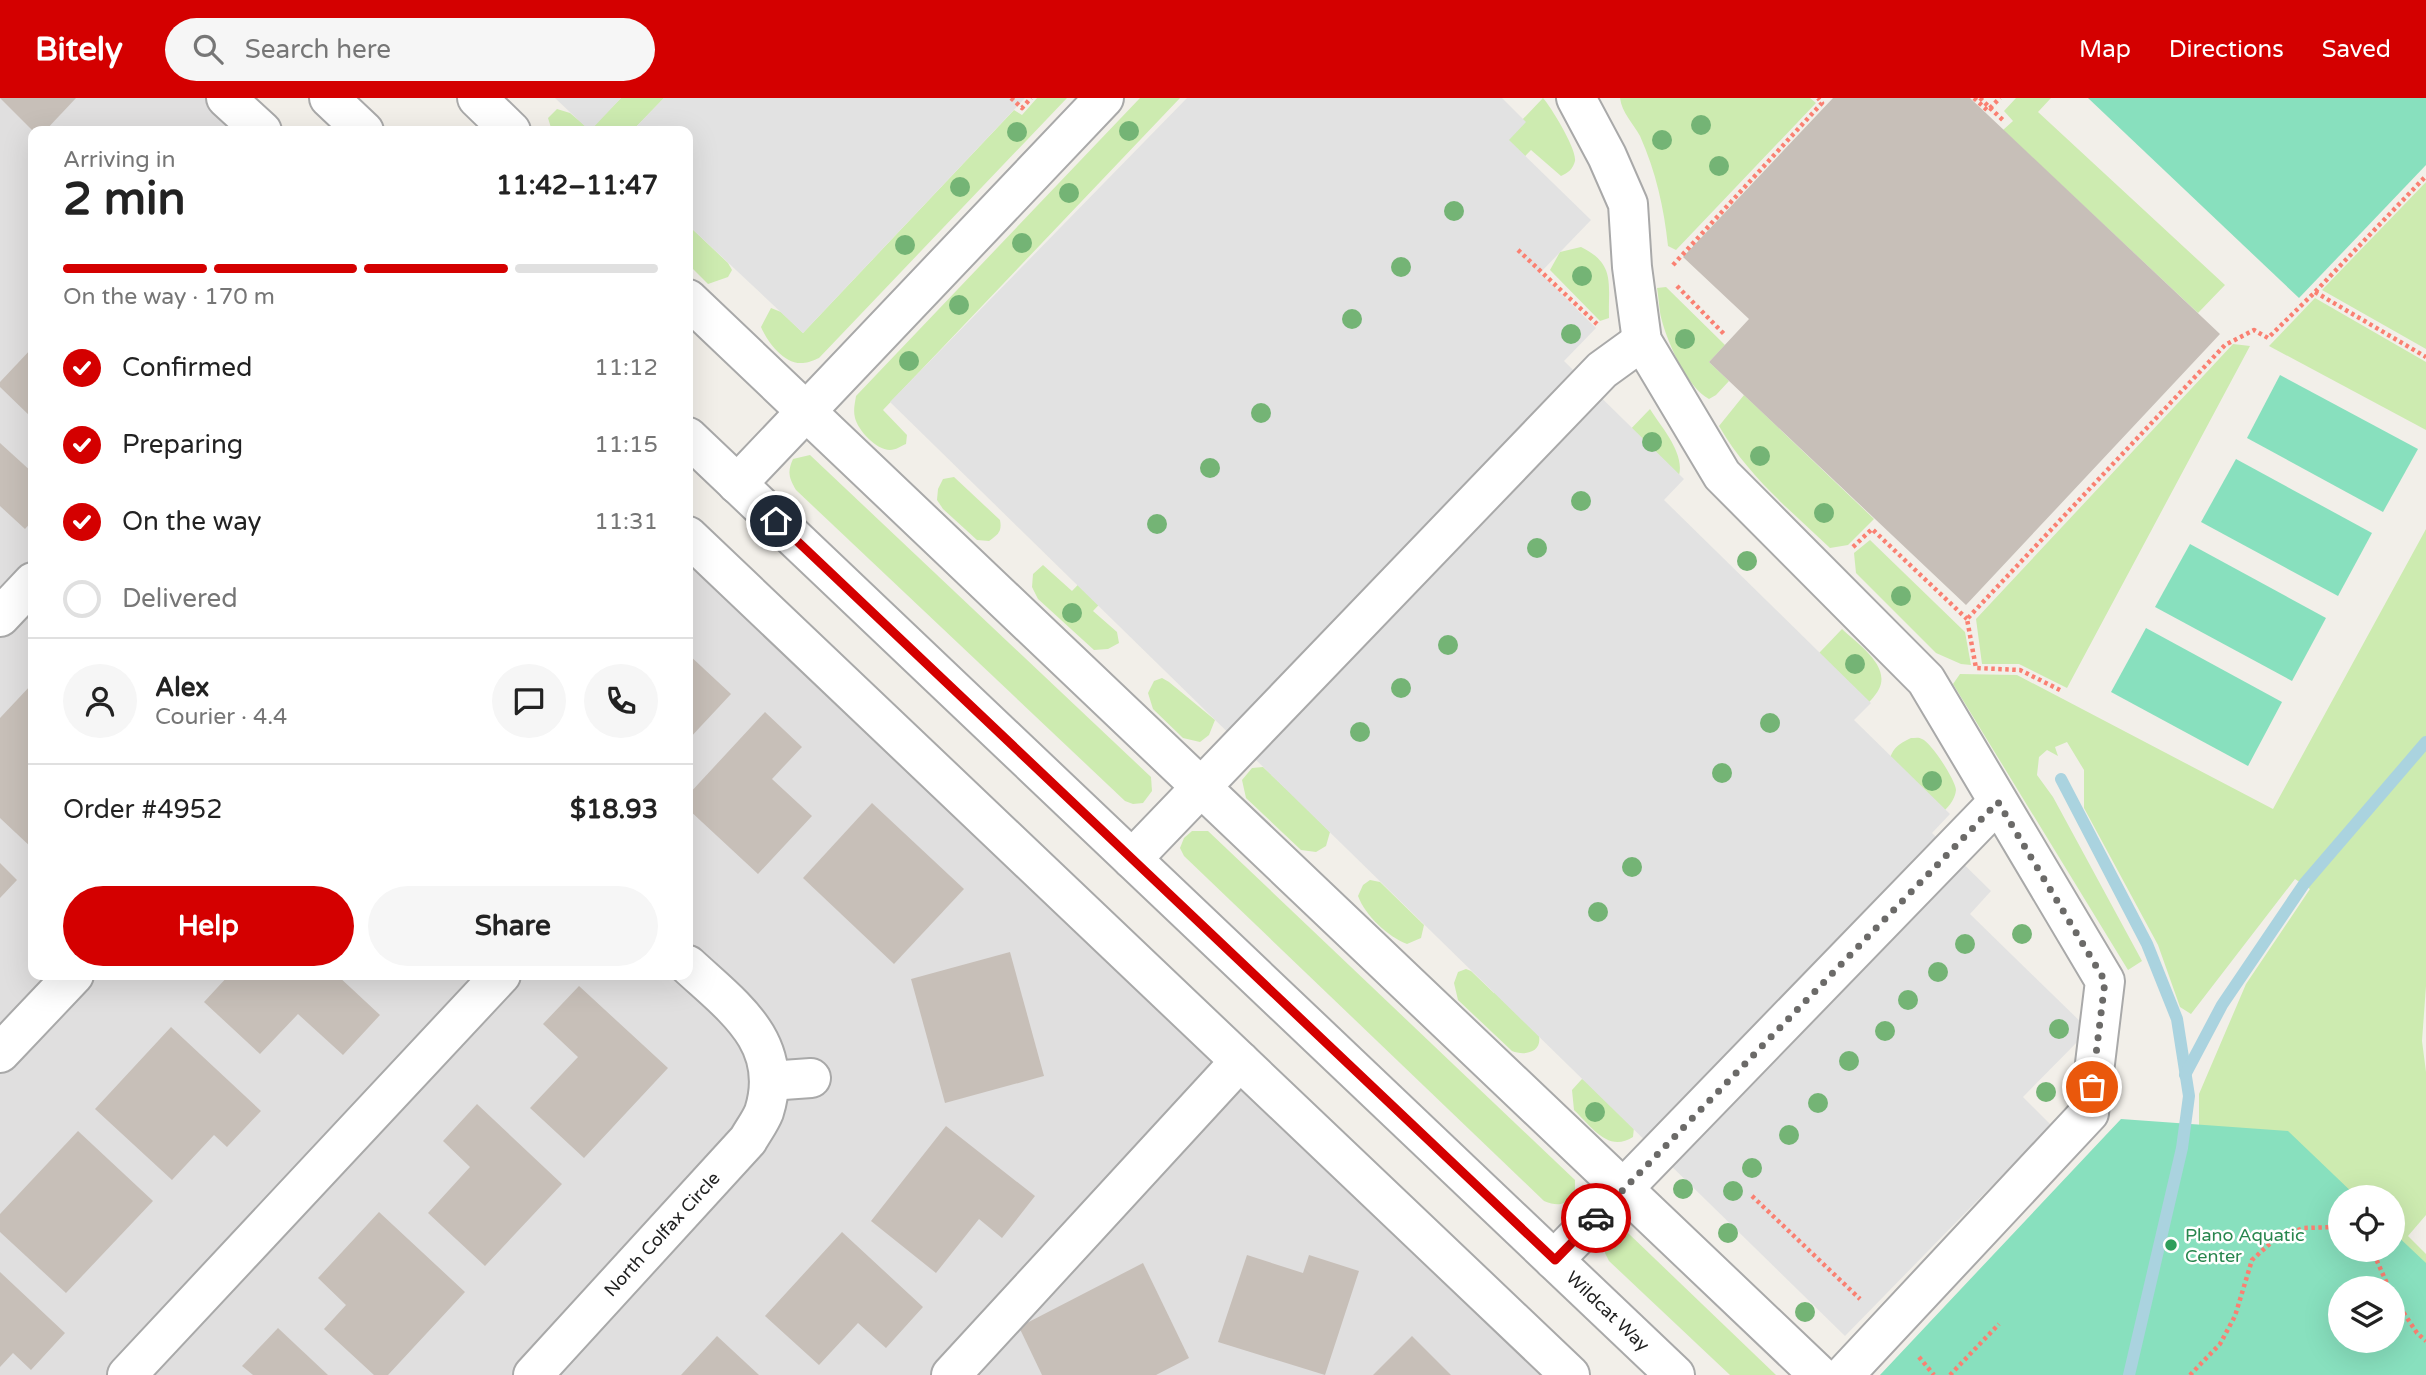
<!DOCTYPE html>
<meta charset="utf-8">
<style>
:root{--surface:#fff;--page:#f6f6f6;--text:#222;--muted:#767676;--line:#e0e0e0;--accent:#d40000}
body{margin:0;font-family:"Varela Round",sans-serif;background:var(--page);color:var(--text);height:100vh;display:flex;flex-direction:column;font-size:26px;white-space:nowrap}
*{box-sizing:border-box;margin:0}
p{font-size:23px;color:var(--muted)}
.icon{flex:none;width:38px;height:38px;fill:none;stroke:currentColor;stroke-width:2;stroke-linecap:round;stroke-linejoin:round}
.map{position:relative;flex:1;overflow:hidden}
.drawer{position:absolute;left:28px;top:28px;width:665px;height:854px;display:flex;flex-direction:column;background:var(--surface);border-radius:14px;box-shadow:0 7px 28px #0002}
.drawer>*{flex:none}
.buttons{position:absolute;left:2328px;top:1087px;display:grid;gap:14px}
.buttons a{display:grid;place-items:center;width:77px;height:77px;border-radius:50%;background:var(--surface);box-shadow:0 7px 28px #0002;font-size:35px}
.pin{position:absolute;display:grid;place-items:center;width:60px;height:60px;color:#fff;margin:-30px;border:4px solid #fff;border-radius:50%;box-shadow:0 2px 7px #0007}
.courier{position:absolute;display:grid;place-items:center;width:70px;height:70px;margin:-35px;border:5px solid #d40000;border-radius:50%;background:#fff;color:#222;box-shadow:0 2px 9px #0007}
.summary em{font-style:normal;font-weight:800}
.summary div{display:flex;flex-direction:column-reverse}
.summary{display:flex;align-items:center;justify-content:space-between;height:119px;padding:0 35px}
h1{font-size:46px;font-weight:800;line-height:52px}
.bar{display:grid;grid-template-columns:repeat(4,1fr);gap:10px 7px;align-content:center;height:84px;padding:0 35px}
.bar i{height:9px;border-radius:5px;background:var(--line)}
.bar .active{background:var(--accent)}
.bar p{grid-column:span 4}
.line{display:flex;align-items:center;gap:18px;padding:0 35px;border-top:2px solid var(--line)}
.line div{flex:1}
.round{display:grid;place-items:center;flex:none;width:74px;height:74px;border-radius:37px;background:var(--page)}
ol{padding:0 35px;list-style:none}
li{display:flex;align-items:center;gap:21px;height:77px}
li p{margin-inline-start:auto}
li .icon{padding:7px;border-radius:50%;background:var(--accent);color:#fff;stroke-width:4}
li:last-child{color:var(--muted)}
li i{width:38px;height:38px;border:4px solid var(--line);border-radius:50%}
.primary-button{display:flex;gap:14px;margin-top:auto;padding:14px 35px}
.primary-button a{flex:1;height:80px;border-radius:42px;background:var(--accent);color:#fff;font-size:28px;font-weight:800;line-height:80px;text-align:center}
.primary-button a+a{background:var(--page);color:var(--text)}
header{display:flex;align-items:center;gap:42px;box-sizing:border-box;height:98px;padding:0 35px;background:var(--accent);color:#fff}
header strong{font-size:33px}
nav{display:flex;gap:38px;margin-inline-start:auto;font-size:24px}
.search{width:490px;height:63px;background:var(--page);display:flex;align-items:center;gap:18px;box-sizing:border-box;padding:0 24px;border-radius:38px;color:var(--muted);font-size:26px}
.map>svg:first-child{display:block}
.residential{fill:#e0dfdf}
.grass{fill:#cdebb0}
.pitch{fill:#88e0be;fill-rule:evenodd}
.parking{fill:#e2e2e2}
.lines{fill:none;stroke-linecap:round;stroke-linejoin:round}
.stream{stroke:#aad3df;stroke-width:12}
.building{fill:#c7bfb8}
.minor-casing{stroke:#a9a9a9;stroke-width:42}
.path{stroke:#fa8072;stroke-width:4.5;stroke-dasharray:3.5 3.5;stroke-linecap:butt}
.minor{stroke:#fff;stroke-width:38}
.tree{fill:#74b475}
.done{stroke:#6b6a68;stroke-width:7;stroke-dasharray:0 12.6}
.route{stroke:#d40000;stroke-width:9}
.leisure-dot{fill:#2e9e5b;stroke:#fff;stroke-width:2.5}
.labels{text-anchor:middle;dominant-baseline:central;stroke-width:5;stroke-linejoin:round;paint-order:stroke}
.street-label{font-size:18px;fill:#222;stroke:#fff}
.leisure-label{font-size:18px;fill:#27864d;stroke:#fff;text-anchor:start}
</style>
<header>
<strong>Bitely</strong>
<div class="search"><svg class="icon" aria-label="search" viewBox="0 0 24 24"><circle cx="10" cy="10" r="6"/><path d="M15 15l6 6"/></svg>Search here</div>
<nav><a>Map</a><a>Directions</a><a>Saved</a></nav>
</header>
<div class="map">
<svg width="2426" height="1277" viewBox="0 0 2426 1277">
<rect width="100%" height="100%" fill="#f2efe9"/>
<!-- residential -->
<path class="residential" d="M0 0H219L255 33H33V877H688V436L1590 1277H0Z"/>
<!-- grass -->
<g class="grass">
<path d="M621 0H664L632 33H552L548 20 557 11 570 15 590 32Z"/>
<path d="M1037 0H1067L819 260C814 262 808 265 803 265 784 267 767 243 761 229L771 210 781 214 803 235 1014 12 1022 17Z"/>
<path d="M1140 0H1180L883 312 907 337 906 346C901 348 896 352 890 352 876 352 858 332 855 320 853 312 855 305 856 298Z"/>
<path d="M1543 0C1551 9 1577 51 1575 63 1573 71 1568 75 1561 78L1531 52 1093 513 1117 534 1119 545 1108 551 1094 552 1038 501 1032 489 1033 476 1043 467 1072 493Z"/>
<path d="M1620 0H1810L1816 5 1676 152 1668 148C1664 110 1656 74 1640 38 1633 25 1622 15 1620 0Z"/>
<path d="M2016 0H2051L2038 14 2225 187 2198 215 2003 32 2013 23 2004 13Z"/>
<path d="M2426 84V251L2322 192Z"/>
<path d="M688 127 728 165 732 172 728 179 708 186 688 166Z"/>
<path d="M1581 149C1616 166 1608 186 1609 220L1600 223 1550 172 1560 154Z"/>
<path d="M1666 189 1725 247 1709 264 1729 283 1716 297 1709 301C1688 290 1668 246 1662 223 1659 213 1659 201 1657 190Z"/>
<path d="M2315 200 2426 264V332L2269 248Z"/>
<path d="M2233 246 2250 248 2067 590 2019 566H1982L1976 521Z"/>
<path d="M1744 297 1874 421 1848 447 1830 450C1790 412 1747 377 1719 328Z"/>
<path d="M1650 311C1663 332 1690 360 1676 385L1306 710 1330 734 1326 748 1316 754 1301 752 1246 700 1242 682 1252 670 1263 669 1285 690Z"/>
<path d="M810 357 1151 679 1152 693 1143 705 1133 706 1125 703 796 392C789 380 787 374 793 361Z"/>
<path d="M954 379 1000 422C1002 433 999 436 989 443L977 442 943 411 937 402 938 391 943 381Z"/>
<path d="M2426 431V888L2422 943 2426 974V1117L2408 1138 2426 1156V1235L2392 1152V1099H2340L2199 1035V996L2246 886 2310 791 2295 781 2191 916 2180 909 2158 847 2084 710V672L2067 644 2055 649 2058 658 2047 652 2039 659 2037 677 2053 699 2142 863 2128 872 1953 586 1960 576 2017 577 2273 711Z"/>
<path d="M1870 442 1965 534 1971 567 1961 566 1936 555 1856 475 1854 455Z"/>
<path d="M1842 531C1856 545 1891 567 1879 591 1875 599 1867 606 1860 613L1516 915 1539 938C1542 955 1524 958 1512 953L1458 902 1454 885 1458 874 1466 871 1471 873 1494 895Z"/>
<path d="M1162 580 1169 584 1215 622 1209 637 1200 644 1183 640 1153 611 1148 595 1154 583Z"/>
<path d="M1911 640C1915 640 1919 639 1922 641 1931 644 1956 683 1956 692 1955 700 1951 706 1945 712H1935L1889 667C1890 652 1898 646 1911 640Z"/>
<path d="M1192 733H1208L1575 1082V1096C1564 1107 1559 1109 1544 1103L1184 758 1180 750 1184 740Z"/>
<path d="M1370 782 1380 784 1424 827 1421 840 1407 846C1388 839 1365 817 1358 798L1363 787Z"/>
<path d="M1582 981 1592 986 1634 1029 1633 1039C1608 1055 1592 1029 1574 1012L1572 992Z"/>
<path d="M1628 1135 1776 1277H1730L1609 1163 1605 1155 1606 1146 1616 1137Z"/>
</g>
<!-- pitch -->
<g class="pitch">
<path d="M2088 0H2426V67L2299 200Z"/>
<path d="M2280 277 2418 351 2383 414 2247 340Z"/>
<path d="M2236 361 2372 435 2338 498 2201 424Z"/>
<path d="M2190 446 2326 520 2292 583 2155 509Z"/>
<path d="M2146 530 2282 604 2248 668 2111 594Z"/>
<path d="M2121 1021 2288 1033 2357 1099H2340V1152H2392V1133L2426 1165V1277H1880ZM2340 1190H2392V1242H2340Z"/>
</g>
<!-- parking -->
<g class="parking">
<path d="M555 0H621L590 33Z"/>
<path d="M664 0H1025L803 235 688 127V33H632Z"/>
<path d="M1187 0H1502L1526 24 1509 42 1591 122 1540 175 1596 230 1564 263 1684 381 1664 402 1871 605 1854 622 1950 716 1932 735 1991 793 1970 816 2089 932 2023 999 2051 1027 1845 1238 890 304Z"/>
</g>
<g class="lines">
<!-- stream -->
<g class="stream">
<path d="M2061 681 2147 846 2177 921 2189 998 2182 1050 2129 1277"/>
<path d="M2185 977 2222 907 2304 786 2426 644"/>
</g>
</g>
<!-- building -->
<g class="building">
<path d="M0 0H76L45 33H33Z"/>
<path d="M1833 0H1970L2220 236 1966 507 1709 264 1749 221 1683 159Z"/>
<path d="M33 249V321L0 289V284Z"/>
<path d="M0 345 33 375V422L25 431 0 408Z"/>
<path d="M688 556 731 596 688 642Z"/>
<path d="M32 586 33 587V751L0 720V620Z"/>
<path d="M765 614 802 649 772 681 812 718 758 776 688 711V697Z"/>
<path d="M872 705 964 791 894 866 803 780Z"/>
<path d="M0 765 17 782 0 800Z"/>
<path d="M1010 854 1044 978 945 1005 911 881Z"/>
<path d="M229 877H337L380 917 343 957 298 916 260 956 204 904Z"/>
<path d="M579 888 668 970 584 1060 530 1010 578 959 543 926Z"/>
<path d="M171 929 261 1013 227 1049 214 1037 172 1082 95 1011Z"/>
<path d="M477 1006 562 1086 485 1168 428 1115 470 1069 443 1043Z"/>
<path d="M946 1028 1035 1098 1002 1140 979 1121 936 1175 871 1123Z"/>
<path d="M78 1033 153 1103 66 1195 0 1134V1116Z"/>
<path d="M379 1114 465 1194 388 1277H374L324 1231 346 1207 318 1180Z"/>
<path d="M842 1134 923 1209 886 1250 858 1225 819 1267 765 1218Z"/>
<path d="M1247 1157 1303 1175 1309 1157 1359 1173 1325 1277 1218 1244Z"/>
<path d="M1143 1165 1189 1260 1156 1277H1042L1019 1229Z"/>
<path d="M0 1174 65 1235 31 1272 13 1255 0 1269Z"/>
<path d="M278 1230 328 1277H253L242 1268Z"/>
<path d="M717 1238 759 1277H681Z"/>
<path d="M1412 1238 1451 1277H1373Z"/>
</g>
<g class="lines">
<!-- minor casing -->
<g class="minor-casing">
<g id="minor">
<path d="M226 0 262 33"/>
<path d="M329 0 364 33"/>
<path d="M477 0 511 33"/>
<path d="M1576 0 1607 58 1628 106 1632 169 1642 243 1722 377 1926 582 2105 883 2089 1015 1844 1277"/>
<path d="M688 201 1819 1277"/>
<path id="s1" d="M688 339 1675 1277"/>
<path d="M737 386 1104 0"/>
<path d="M688 438 1570 1277"/>
<path d="M0 519 33 484"/>
<path d="M1132 761 1602 272 1642 243"/>
<path d="M0 955 74 877"/>
<path d="M769 983 811 980"/>
<path d="M1554 1162 1998 704"/>
<path d="M127 1277 501 877"/>
<path id="s2" d="M533 1277 748 1042C753 1033 760 1024 764 1014 786 944 732 908 688 867"/>
<path d="M951 1277 1240 963"/>
</g>
</g>
<!-- path -->
<g class="path">
<path d="M1011 0 1022 10 1031 0"/>
<path d="M1974 0 1987 12 1990 10 2005 24"/>
<path d="M1980 0 1990 10 2000 0"/>
<path d="M1518 152 1597 226"/>
<path d="M1673 167 1822 5 1818 0"/>
<path d="M1677 188 1726 238"/>
<path d="M2315 194 2426 259"/>
<path d="M1853 449 1872 431 1967 521"/>
<path d="M2060 592 2020 572 1976 570 1967 521 2225 247 2254 232 2268 240 2315 194 2426 78"/>
<path d="M1752 1098 1860 1201"/>
<path d="M2367 1152 2377 1163 2389 1190"/>
<path d="M2392 1197 2417 1235 2426 1243"/>
<path d="M1919 1259 1934 1277"/>
<path d="M1950 1277 1999 1226"/>
<path d="M2190 1277 2220 1246 2235 1218 2252 1162 2275 1141 2303 1130 2336 1129 2340 1131"/>
</g>
<!-- minor -->
<use href="#minor" class="minor"/>
</g>
<!-- trees -->
<g class="tree">
<circle cx="1701" cy="27" r="10"/>
<circle cx="1129" cy="33" r="10"/>
<circle cx="1017" cy="34" r="10"/>
<circle cx="1662" cy="42" r="10"/>
<circle cx="1719" cy="68" r="10"/>
<circle cx="960" cy="89" r="10"/>
<circle cx="1069" cy="95" r="10"/>
<circle cx="1454" cy="113" r="10"/>
<circle cx="1022" cy="145" r="10"/>
<circle cx="905" cy="147" r="10"/>
<circle cx="1401" cy="169" r="10"/>
<circle cx="1582" cy="178" r="10"/>
<circle cx="959" cy="207" r="10"/>
<circle cx="1352" cy="221" r="10"/>
<circle cx="1571" cy="236" r="10"/>
<circle cx="1685" cy="241" r="10"/>
<circle cx="909" cy="263" r="10"/>
<circle cx="1261" cy="315" r="10"/>
<circle cx="1652" cy="344" r="10"/>
<circle cx="1760" cy="358" r="10"/>
<circle cx="1210" cy="370" r="10"/>
<circle cx="1581" cy="403" r="10"/>
<circle cx="1824" cy="415" r="10"/>
<circle cx="1157" cy="426" r="10"/>
<circle cx="1537" cy="450" r="10"/>
<circle cx="1747" cy="463" r="10"/>
<circle cx="1901" cy="498" r="10"/>
<circle cx="1072" cy="515" r="10"/>
<circle cx="1448" cy="547" r="10"/>
<circle cx="1855" cy="566" r="10"/>
<circle cx="1401" cy="590" r="10"/>
<circle cx="1770" cy="625" r="10"/>
<circle cx="1360" cy="634" r="10"/>
<circle cx="1722" cy="675" r="10"/>
<circle cx="1932" cy="683" r="10"/>
<circle cx="1632" cy="769" r="10"/>
<circle cx="1598" cy="814" r="10"/>
<circle cx="2022" cy="836" r="10"/>
<circle cx="1965" cy="846" r="10"/>
<circle cx="1938" cy="874" r="10"/>
<circle cx="1908" cy="902" r="10"/>
<circle cx="2059" cy="931" r="10"/>
<circle cx="1885" cy="933" r="10"/>
<circle cx="1849" cy="963" r="10"/>
<circle cx="2046" cy="994" r="10"/>
<circle cx="1818" cy="1005" r="10"/>
<circle cx="1595" cy="1014" r="10"/>
<circle cx="1789" cy="1037" r="10"/>
<circle cx="1752" cy="1070" r="10"/>
<circle cx="1683" cy="1091" r="10"/>
<circle cx="1733" cy="1093" r="10"/>
<circle cx="1728" cy="1135" r="10"/>
<circle cx="1805" cy="1214" r="10"/>
</g>
<g class="lines">
<!-- done -->
<path class="done" d="M1596 1120 1998 704 2105 883 2092 989"/>
<!-- route -->
<path class="route" d="M776 423 1555 1162 1596 1120"/>
</g>
<!-- markers -->
<circle class="leisure-dot" cx="2171" cy="1147" r="7"/>
<g class="labels">
<!-- street labels -->
<g class="street-label">
<text stroke="none"><textPath href="#s2" startOffset="191">North Colfax Circle</textPath></text>
<text stroke="none"><textPath href="#s1" startOffset="1269">Wildcat Way</textPath></text>
</g>
<!-- leisure labels -->
<g class="leisure-label">
<text x="2185" y="1137">Plano Aquatic<tspan x="2185" dy="21">Center</tspan></text>
</g>
</g>
</svg>
<div class="buttons">
<a><svg class="icon" aria-label="locate" viewBox="0 0 24 24"><circle cx="12" cy="12" r="6"/><path d="M12 2v4M12 18v4M2 12h4M18 12h4"/></svg></a>
<a><svg class="icon" aria-label="layers" viewBox="0 0 24 24"><path d="M12 4l9 5-9 5-9-5zM3 14l9 5 9-5"/></svg></a>
</div>
<div class="pin" style="left:2092px;top:989px;background:#ea580c"><svg class="icon" aria-label="bag" viewBox="0 0 24 24"><path d="M5 8h14l-1 12H6zM9 8a3 3 0 0 1 6 0"/></svg></div>
<div class="pin" style="left:776px;top:423px;background:#1f2937"><svg class="icon" aria-label="home" viewBox="0 0 24 24"><path d="M3 11l9-7 9 7M6 9v11h12V9"/></svg></div>
<div class="courier" style="left:1596px;top:1120px"><svg class="icon" aria-label="car" viewBox="0 0 24 24"><path d="M5 17H2v-5l4-1 3-4h7l3 4 3 1v5h-3M9 17h6M6 11h13"/><circle cx="7" cy="17" r="2"/><circle cx="17" cy="17" r="2"/></svg></div>
<section class="drawer">
<div class="summary"><div><h1>2 min</h1><p>Arriving in</p></div><em>11:42–11:47</em></div>
<div class="bar"><i class="active"></i><i class="active"></i><i class="active"></i><i></i><p>On the way · 170 m</p></div>
<ol>
<li><svg class="icon" aria-label="check" viewBox="0 0 24 24"><path d="M5 12l5 5 9-10"/></svg>Confirmed<p>11:12</p></li>
<li><svg class="icon" aria-label="check" viewBox="0 0 24 24"><path d="M5 12l5 5 9-10"/></svg>Preparing<p>11:15</p></li>
<li><svg class="icon" aria-label="check" viewBox="0 0 24 24"><path d="M5 12l5 5 9-10"/></svg>On the way<p>11:31</p></li>
<li><i></i>Delivered</li>
</ol>
<div class="line" style="height:126px"><a class="round"><svg class="icon" aria-label="person" viewBox="0 0 24 24"><circle cx="12" cy="8" r="4"/><path d="M4 21q1-7 8-7t8 7"/></svg></a><div><b>Alex</b><p>Courier · 4.4</p></div><a class="round"><svg class="icon" aria-label="chat" viewBox="0 0 24 24"><path d="M4 5h16v11H9l-5 4z"/></svg></a><a class="round"><svg class="icon" aria-label="phone" viewBox="0 0 24 24"><path d="M5 4h4l2 5-3 2q2 4 5 5l2-3 5 2v4C11 20 4 13 5 4z"/></svg></a></div>
<div class="line" style="height:91px"><div>Order #4952</div><b>$18.93</b></div>
<div class="primary-button"><a>Help</a><a>Share</a></div>
</section>
</div>
